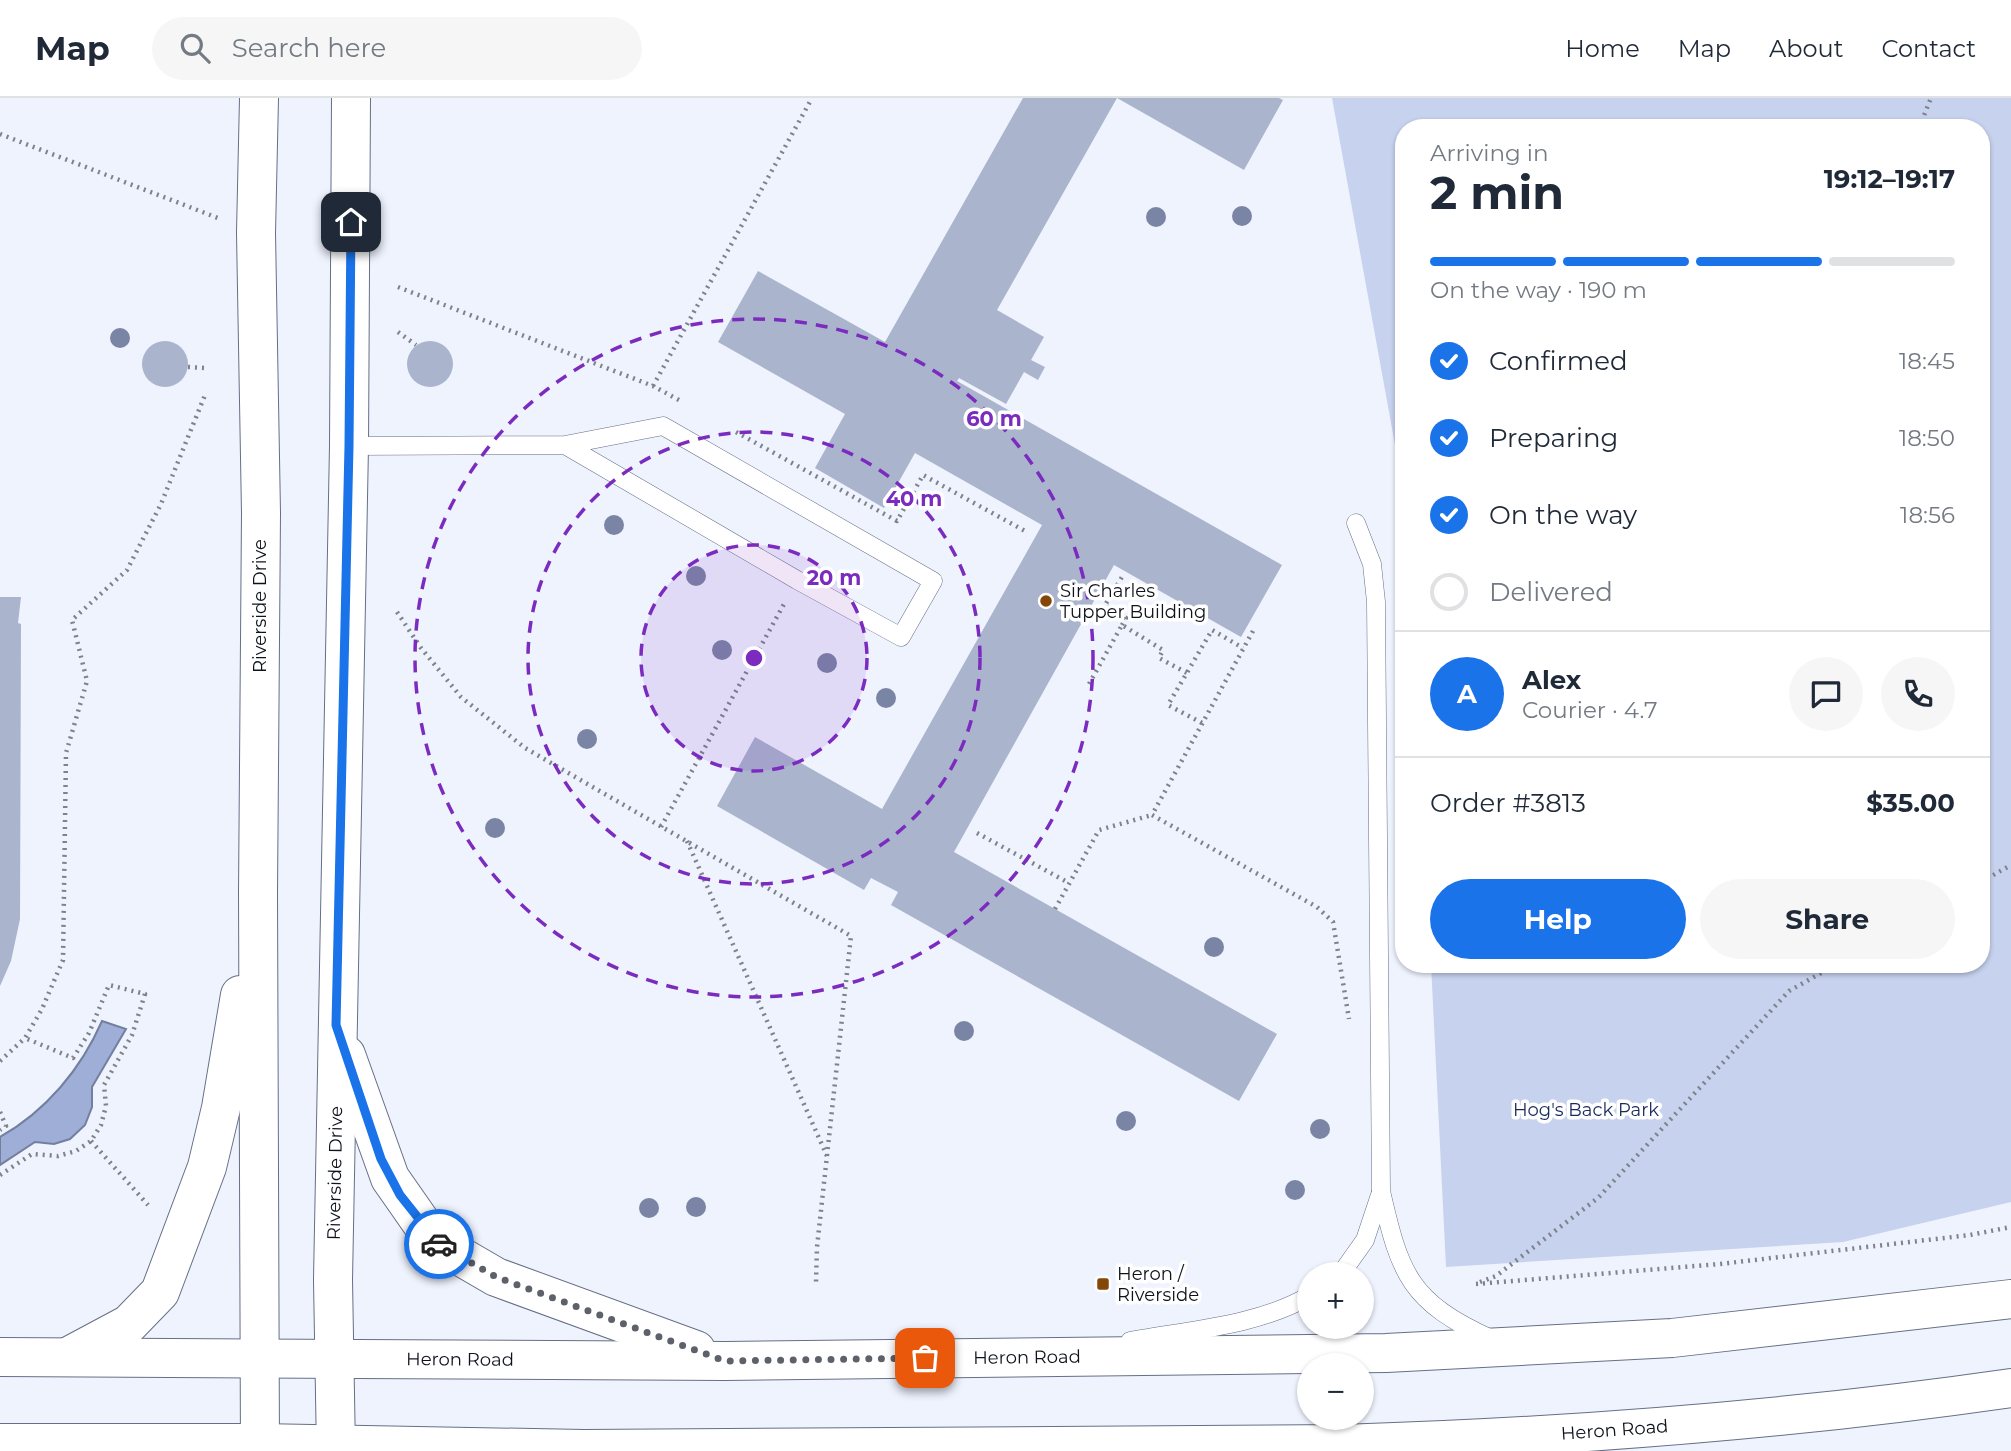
<!DOCTYPE html>
<meta charset="utf-8">
<style>
:root{--surface:#fff;--page:#f6f6f7;--text:#1f2937;--muted:#747a83;--line:#e0e1e3;--accent:#1a73e8}
body{margin:0;font-family:Montserrat,sans-serif;background:var(--page);color:var(--text);height:100vh;display:flex;flex-direction:column;font-size:26px;white-space:nowrap}
*{box-sizing:border-box;margin:0}
p{font-size:23px;color:var(--muted)}
.icon{flex:none;width:38px;height:38px;fill:none;stroke:currentColor;stroke-width:2;stroke-linecap:round;stroke-linejoin:round}
.map{position:relative;flex:1;overflow:hidden}
.panel{position:absolute;left:1395px;top:21px;width:595px;height:854px;display:flex;flex-direction:column;background:var(--surface);border-radius:28px;box-shadow:0 2px 5px #0004}
.panel>*{flex:none}
.fabs{position:absolute;left:1297px;top:1164px;display:grid;gap:14px}
.fabs a{display:grid;place-items:center;width:77px;height:77px;border-radius:50%;background:var(--surface);box-shadow:0 2px 5px #0004;font-size:35px}
.pin{position:absolute;display:grid;place-items:center;width:60px;height:60px;color:#fff;margin:-30px;border-radius:14px;box-shadow:0 4px 10px #0006}
.courier{position:absolute;display:grid;place-items:center;width:70px;height:70px;margin:-35px;border:5px solid #1a73e8;border-radius:50%;background:#fff;color:#222;box-shadow:0 2px 9px #0007}
.head em{font-style:normal;font-weight:700}
.head div{display:flex;flex-direction:column-reverse}
.head{display:flex;align-items:center;justify-content:space-between;height:119px;padding:0 35px}
h1{font-size:46px;font-weight:700;line-height:52px}
.bar{display:grid;grid-template-columns:repeat(4,1fr);gap:10px 7px;align-content:center;height:84px;padding:0 35px}
.bar i{height:9px;border-radius:5px;background:var(--line)}
.bar .active{background:var(--accent)}
.bar p{grid-column:span 4}
.line{display:flex;align-items:center;gap:18px;padding:0 35px;border-top:2px solid var(--line)}
.line div{flex:1}
.round{display:grid;place-items:center;flex:none;width:74px;height:74px;border-radius:37px;background:var(--page)}
ol{padding:0 35px;list-style:none}
li{display:flex;align-items:center;gap:21px;height:77px}
li p{margin-inline-start:auto}
li .icon{padding:7px;border-radius:50%;background:var(--accent);color:#fff;stroke-width:4}
li:last-child{color:var(--muted)}
li i{width:38px;height:38px;border:4px solid var(--line);border-radius:50%}
.primary-button{display:flex;gap:14px;margin-top:auto;padding:14px 35px}
.primary-button a{flex:1;height:80px;border-radius:42px;background:var(--accent);color:#fff;font-size:28px;font-weight:700;line-height:80px;text-align:center}
.primary-button a+a{background:var(--page);color:var(--text)}
header{display:flex;align-items:center;gap:42px;box-sizing:border-box;height:98px;padding:0 35px;background:var(--surface);border-bottom:2px solid var(--line)}
header strong{font-size:33px}
nav{display:flex;gap:38px;margin-inline-start:auto;font-size:24px}
.search{width:490px;height:63px;background:var(--page);display:flex;align-items:center;gap:18px;box-sizing:border-box;padding:0 24px;border-radius:38px;color:var(--muted);font-size:26px}
.map>svg:first-child{display:block}
.green{fill:#c6d2ee}
.water{fill:#9eaed7;stroke:#737f9e;stroke-width:2}
.building{fill:#aab4cd}
.lines{fill:none;stroke-linecap:round;stroke-linejoin:round}
.lane-casing{stroke:#656f86;stroke-width:19}
.primary-casing{stroke:#656f86;stroke-width:40}
.path{stroke:#7e828b;stroke-width:4.5;stroke-dasharray:2 5;stroke-linecap:butt}
.lane{stroke:#fff;stroke-width:18}
.primary{stroke:#fff;stroke-width:38}
.tree{fill:#7a84a5}
.done{stroke:#5d616a;stroke-width:7;stroke-dasharray:0 12.6}
.route{stroke:#1a73e8;stroke-width:9}
.ring{fill:none;stroke:#7b2cbf;stroke-width:3.5;stroke-dasharray:12 9}
.poi-dot{fill:#854708;stroke:#fff;stroke-width:2.5}
.labels{text-anchor:middle;dominant-baseline:central;stroke-width:7;stroke-linejoin:round;paint-order:stroke}
.poi-label{font-size:18px;fill:#0e121a;stroke:#fff;text-anchor:start}
.street-label{font-size:18px;fill:#0e121a;stroke:#fff}
.park-label{font-size:18px;fill:#1a2a5c;stroke:#fff}
.centre{fill:#7b2cbf;stroke:#fff;stroke-width:3.5}
.ring-label{font-size:21px;text-anchor:middle;font-weight:bold;fill:#7b2cbf;stroke:#fff;stroke-width:7;stroke-linejoin:round;paint-order:stroke}
</style>
<header>
<strong>Map</strong>
<div class="search"><svg class="icon" aria-label="search" viewBox="0 0 24 24"><circle cx="10" cy="10" r="6"/><path d="M15 15l6 6"/></svg>Search here</div>
<nav><a>Home</a><a>Map</a><a>About</a><a>Contact</a></nav>
</header>
<div class="map">
<svg width="2011" height="1353" viewBox="0 0 2011 1353">
<rect width="100%" height="100%" fill="#eff3fe"/>
<!-- green -->
<path class="green" d="M1332 0H2011V1104L1843 1144 1446 1169 1431 866H1981V30H1404L1403 391Z"/>
<!-- water -->
<path class="water" d="M102 923 126 931 92 989V1009L85 1027 70 1041 54 1046 35 1044 0 1067V1039C46 1013 81 971 102 923Z"/>
<!-- building -->
<g class="building">
<path d="M1023 0H1279L1283 2 1244 72 1117 0 997 212 1044 239 1031 262 1045 269 1038 282 1024 274 1006 306 959 280 957 283 1282 467 1241 539 1114 467 954 754 1277 936 1239 1003 891 807 898 794 871 780 864 792 717 708 755 639 882 711 1042 427 915 355 884 410 815 370 845 316 718 244 758 173 885 244Z"/>
<circle cx="430" cy="266" r="23"/>
<circle cx="165" cy="266" r="23"/>
<path d="M0 499H21L18 525 21 526 20 821 11 863 0 888Z"/>
</g>
<g class="lines">
<!-- lane casing -->
<g class="lane-casing">
<g id="lane">
<path d="M349 348 565 347 663 328 933 483 901 539 797 482 565 347"/>
<path d="M1356 425 1372 466 1376 504 1381 1093C1400 1177 1410 1204 1491 1241"/>
<path d="M1341 1176 1365 1142 1380 1097"/>
<path d="M1130 1243C1188 1232 1257 1228 1309 1198"/>
</g>
</g>
<!-- primary casing -->
<g class="primary-casing">
<g id="primary">
<path d="M259 0 256 135 261 415 258 795 260 1353"/>
<path d="M346 957 390 1080 434 1143 496 1179 696 1252"/>
<path d="M71 1257 129 1226 160 1194 207 1069 221 1010 240 897"/>
<path id="s1" d="M0 1259 725 1263 1386 1255 1672 1240 2011 1201"/>
<path id="s2" d="M0 1345H260L584 1351 1341 1346C1565 1339 1789 1322 2011 1290"/>
<path id="s3" d="M336 1353 333 1182 349 348 351 0"/>
</g>
</g>
<!-- path -->
<g class="path">
<path d="M1919 30 1931 0"/>
<path d="M0 36 218 120"/>
<path d="M398 189 653 288 679 302"/>
<path d="M398 234 416 247"/>
<path d="M188 269 206 270"/>
<path d="M653 288 812 0"/>
<path d="M736 334 897 423 923 377 1025 433"/>
<path d="M397 514 421 550 461 599 525 650 851 838 817 1149 816 1184"/>
<path d="M1122 527 1126 520 1105 507 1122 479"/>
<path d="M1253 533 1152 717 1317 809 1333 824 1349 921"/>
<path d="M1089 586 1122 527 1163 552 1159 560 1187 575"/>
<path d="M1202 625 1168 607 1212 532 1243 550"/>
<path d="M661 729 784 506"/>
<path d="M977 735 1069 785"/>
<path d="M687 743 827 1058"/>
<path d="M1981 784 2011 767"/>
<path d="M1055 811 1099 732 1152 717"/>
<path d="M0 963 25 940 42 911 63 862 66 655 87 583 72 522 127 472 161 406 205 297"/>
<path d="M0 1014 6 1028 0 1032"/>
<path d="M91 1043 148 1107"/>
<path d="M0 1077 32 1056 58 1058 76 1053 91 1043 101 1027 106 1008 104 987 132 937 145 896 109 887 89 935 73 960 25 940"/>
<path d="M1480 1184 1496 1178 1598 1100 1789 893 1837 866"/>
<path d="M1476 1186 1720 1166 1970 1137 2011 1129"/>
</g>
<!-- lane -->
<use href="#lane" class="lane"/>
<!-- primary -->
<use href="#primary" class="primary"/>
</g>
<!-- trees -->
<g class="tree">
<circle cx="1242" cy="118" r="10"/>
<circle cx="1156" cy="119" r="10"/>
<circle cx="120" cy="240" r="10"/>
<circle cx="614" cy="427" r="10"/>
<circle cx="696" cy="478" r="10"/>
<circle cx="722" cy="552" r="10"/>
<circle cx="827" cy="565" r="10"/>
<circle cx="886" cy="600" r="10"/>
<circle cx="587" cy="641" r="10"/>
<circle cx="495" cy="730" r="10"/>
<circle cx="1214" cy="849" r="10"/>
<circle cx="964" cy="933" r="10"/>
<circle cx="1126" cy="1023" r="10"/>
<circle cx="1320" cy="1031" r="10"/>
<circle cx="1295" cy="1092" r="10"/>
<circle cx="696" cy="1109" r="10"/>
<circle cx="649" cy="1110" r="10"/>
</g>
<g class="lines">
<!-- done -->
<path class="done" d="M439 1146 496 1179 725 1263 925 1260"/>
<!-- route -->
<path class="route" d="M351 124 349 348 336 927 381 1061 400 1097 439 1146"/>
</g>
<!-- distance rings -->
<circle cx="754" cy="560" r="113" fill="#7b2cbf" fill-opacity=".12"/>
<g class="ring">
<circle cx="754" cy="560" r="113"/>
<circle cx="754" cy="560" r="226"/>
<circle cx="754" cy="560" r="339"/>
</g>
<!-- markers -->
<g class="poi-dot">
<circle cx="1046" cy="503" r="7"/>
<rect x="1096" y="1179" width="14" height="14" rx="3.5"/>
</g>
<g class="labels">
<!-- poi labels -->
<g class="poi-label">
<text x="1060" y="493">Sir Charles<tspan x="1060" dy="21">Tupper Building</tspan></text>
<text x="1117" y="1176">Heron /<tspan x="1117" dy="21">Riverside</tspan></text>
</g>
<!-- street labels -->
<g class="street-label">
<text transform="translate(260 508) rotate(-90)">Riverside Drive</text>
<text stroke="none"><textPath href="#s3" startOffset="278">Riverside Drive</textPath></text>
<text stroke="none"><textPath href="#s1" startOffset="1027">Heron Road</textPath></text>
<text stroke="none"><textPath href="#s1" startOffset="460">Heron Road</textPath></text>
<text stroke="none"><textPath href="#s2" startOffset="1615">Heron Road</textPath></text>
</g>
<!-- park labels -->
<g class="park-label">
<text x="1586" y="1012">Hog's Back Park</text>
</g>
</g>
<circle cx="754" cy="560" r="10" class="centre"/>
<g class="ring-label">
<text x="994" y="328">60 m</text>
<text x="914" y="408">40 m</text>
<text x="834" y="487">20 m</text>
</g>
</svg>
<div class="fabs">
<a>+</a>
<a>−</a>
</div>
<div class="pin" style="left:925px;top:1260px;background:#ea580c"><svg class="icon" aria-label="bag" viewBox="0 0 24 24"><path d="M5 8h14l-1 12H6zM9 8a3 3 0 0 1 6 0"/></svg></div>
<div class="pin" style="left:351px;top:124px;background:#1f2937"><svg class="icon" aria-label="home" viewBox="0 0 24 24"><path d="M3 11l9-7 9 7M6 9v11h12V9"/></svg></div>
<div class="courier" style="left:439px;top:1146px"><svg class="icon" aria-label="car" viewBox="0 0 24 24"><path d="M5 17H2v-5l4-1 3-4h7l3 4 3 1v5h-3M9 17h6M6 11h13"/><circle cx="7" cy="17" r="2"/><circle cx="17" cy="17" r="2"/></svg></div>
<section class="panel">
<div class="head"><div><h1>2 min</h1><p>Arriving in</p></div><em>19:12–19:17</em></div>
<div class="bar"><i class="active"></i><i class="active"></i><i class="active"></i><i></i><p>On the way · 190 m</p></div>
<ol>
<li><svg class="icon" aria-label="check" viewBox="0 0 24 24"><path d="M5 12l5 5 9-10"/></svg>Confirmed<p>18:45</p></li>
<li><svg class="icon" aria-label="check" viewBox="0 0 24 24"><path d="M5 12l5 5 9-10"/></svg>Preparing<p>18:50</p></li>
<li><svg class="icon" aria-label="check" viewBox="0 0 24 24"><path d="M5 12l5 5 9-10"/></svg>On the way<p>18:56</p></li>
<li><i></i>Delivered</li>
</ol>
<div class="line" style="height:126px"><b class="round" style="background:var(--accent);color:#fff">A</b><div><b>Alex</b><p>Courier · 4.7</p></div><a class="round"><svg class="icon" aria-label="chat" viewBox="0 0 24 24"><path d="M4 5h16v11H9l-5 4z"/></svg></a><a class="round"><svg class="icon" aria-label="phone" viewBox="0 0 24 24"><path d="M5 4h4l2 5-3 2q2 4 5 5l2-3 5 2v4C11 20 4 13 5 4z"/></svg></a></div>
<div class="line" style="height:91px"><div>Order #3813</div><b>$35.00</b></div>
<div class="primary-button"><a>Help</a><a>Share</a></div>
</section>
</div>
